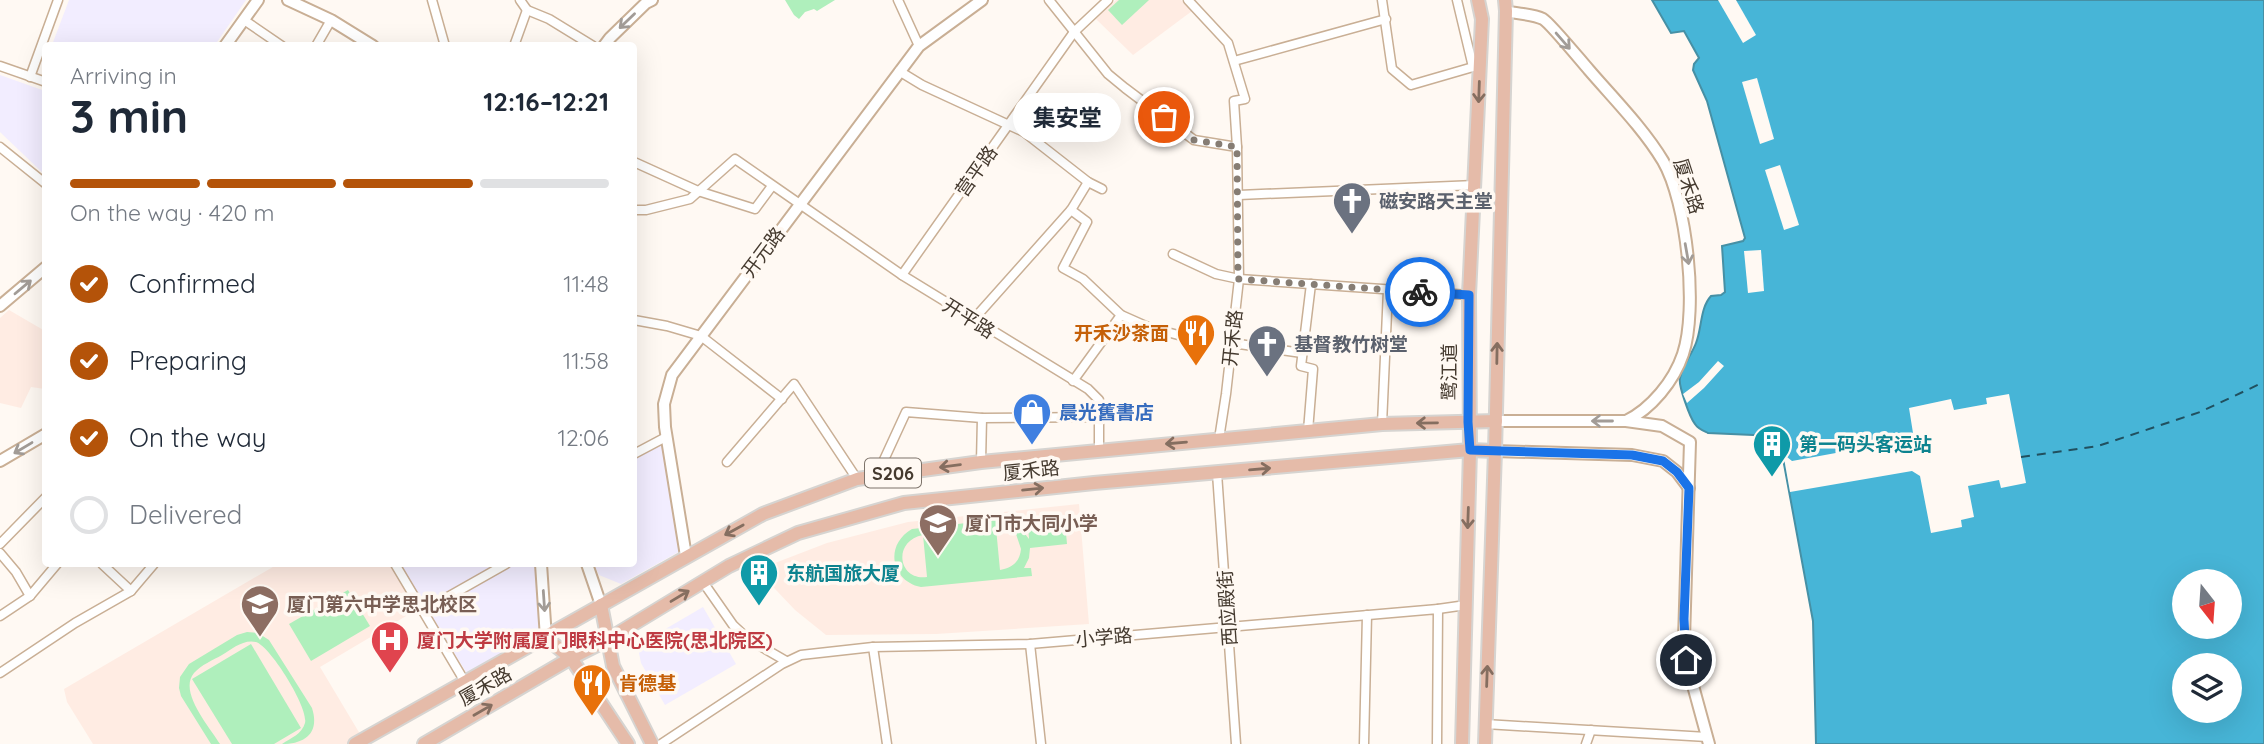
<!DOCTYPE html>
<meta charset="utf-8">
<style>
:root{--surface:#fff;--page:#f6f6f7;--text:#1f2937;--muted:#747a83;--line:#e0e1e3;--accent:#b45309}
body{margin:0;font-family:Quicksand,"Noto Sans SC",sans-serif;background:var(--page);color:var(--text);height:100vh;display:flex;flex-direction:column;font-size:26px;white-space:nowrap}
*{box-sizing:border-box;margin:0}
p{font-size:23px;color:var(--muted)}
.icon{flex:none;width:38px;height:38px;fill:none;stroke:currentColor;stroke-width:2;stroke-linecap:round;stroke-linejoin:round}
.map{position:relative;flex:1;overflow:hidden}
.details{position:absolute;left:42px;top:42px;width:595px;height:525px;display:flex;flex-direction:column;background:var(--surface);border-radius:7px;box-shadow:0 7px 28px #0002}
.details>*{flex:none}
.needle{width:46px;rotate:163deg}
.fabs{position:absolute;left:2172px;top:569px;display:grid;gap:14px}
.fabs a{display:grid;place-items:center;width:70px;height:70px;border-radius:50%;background:var(--surface);box-shadow:0 7px 28px #0002;font-size:35px}
.pin{position:absolute;display:grid;place-items:center;width:60px;height:60px;color:#fff;margin:-30px;border:4px solid #fff;border-radius:50%;box-shadow:0 2px 7px #0007}
.courier{position:absolute;display:grid;place-items:center;width:70px;height:70px;margin:-35px;border:5px solid #1a73e8;border-radius:50%;background:#fff;color:#222;box-shadow:0 2px 9px #0007}
.bubble{position:absolute;height:49px;border-radius:24px;background:var(--surface);box-shadow:0 7px 28px #0002;font-size:23px;font-weight:700;line-height:49px;text-align:center}
.overview em{font-style:normal;font-weight:700}
.overview div{display:flex;flex-direction:column-reverse}
.overview{display:flex;align-items:center;justify-content:space-between;height:119px;padding:0 28px}
h1{font-size:46px;font-weight:700;line-height:52px}
.bar{display:grid;grid-template-columns:repeat(4,1fr);gap:10px 7px;align-content:center;height:84px;padding:0 28px}
.bar i{height:9px;border-radius:5px;background:var(--line)}
.bar .active{background:var(--accent)}
.bar p{grid-column:span 4}
ol{padding:0 28px;list-style:none}
li{display:flex;align-items:center;gap:21px;height:77px}
li p{margin-inline-start:auto}
li .icon{padding:7px;border-radius:50%;background:var(--accent);color:#fff;stroke-width:4}
li:last-child{color:var(--muted)}
li i{width:38px;height:38px;border:4px solid var(--line);border-radius:50%}
.map>svg:first-child{display:block}
.commercial{fill:#f2edff}
.education{fill:#ffece3}
.green{fill:#afefbc;fill-rule:evenodd}
.water{fill:#47b5d7;stroke:#4690a5;stroke-width:2;fill-rule:evenodd}
.pier{fill:#fff9f3}
.lines{fill:none;stroke-linecap:round;stroke-linejoin:round}
.ferry{stroke:#21505f;stroke-width:2;stroke-dasharray:9 7;stroke-linecap:butt}
.street-casing{stroke:#c9af95;stroke-width:11}
.secondary-casing{stroke:#c9af95;stroke-width:14}
.primary-casing{stroke:#d6d4d1;stroke-width:16}
.street{stroke:#fff;stroke-width:8}
.secondary{stroke:#fff;stroke-width:10}
.primary{stroke:#e5bba9;stroke-width:12}
.oneway{stroke:#a29c97}
.oneway2{stroke:#856e60}
.done{stroke:#867d74;stroke-width:7;stroke-dasharray:0 12.6}
.route{stroke:#1a73e8;stroke-width:9}
.labels{text-anchor:middle;dominant-baseline:central;stroke-width:7;stroke-linejoin:round;paint-order:stroke}
.shield{fill:#fff9f3;stroke:#7d736a;stroke-width:2}
.shield-label{font-size:18px;font-weight:bold;fill:#453a2f}
.street-label{font-size:19px;fill:#453a2f;stroke:#fff9f3}
.worship-label{font-size:19px;font-weight:bold;fill:#5b616d;stroke:#fff9f3;text-anchor:start}
.food-label{font-size:19px;font-weight:bold;fill:#c56008;stroke:#fff9f3;text-anchor:end}
.shop-label{font-size:19px;font-weight:bold;fill:#366cbe;stroke:#fff9f3;text-anchor:start}
.culture-label{font-size:19px;font-weight:bold;fill:#0d838f;stroke:#fff9f3;text-anchor:start}
.education-label{font-size:19px;font-weight:bold;fill:#785e54;stroke:#fff9f3;text-anchor:start}
.health-label{font-size:19px;font-weight:bold;fill:#be3a42;stroke:#fff9f3;text-anchor:start}
</style>
<div class="map">
<svg width="2264" height="744" viewBox="0 0 2264 744">
<rect width="100%" height="100%" fill="#fff9f3"/>
<!-- commercial -->
<g class="commercial">
<path d="M69 0H246L215 45H52Z"/>
<path d="M0 75 45 91V175L0 132Z"/>
<path d="M664 444 682 550 621 584 599 575 594 564H634V456Z"/>
<path d="M400 564H536L540 634 469 677Z"/>
<path d="M703 607 736 664 665 705 641 663 639 653 641 645 645 641Z"/>
</g>
<!-- education -->
<g class="education">
<path d="M1116 0H1181L1192 11 1133 55 1096 19Z"/>
<path d="M9 310 45 331V389L31 387 21 408 0 403V318Z"/>
<path d="M1079 504 1089 624 936 634 826 635 795 610 757 570 827 543 908 522Z"/>
<path d="M278 564H391L418 609 320 667 363 739 354 744H93L67 702 64 689Z"/>
</g>
<!-- green -->
<g class="green">
<path d="M785 0H835L817 11 814 9 805 12 799 19 794 15Z"/>
<path d="M1119 0H1149L1122 25 1108 10Z"/>
<path d="M1003 519 1018 525 1029 539 1028 525 1065 522 1067 544 1030 548 1029 558 1024 568H1031L1032 576 921 587C891 581 884 545 912 529ZM1002 527 1016 534 1021 549C1020 561 1013 568 1000 570L996 528ZM923 535 927 577C898 581 892 541 923 535Z"/>
<path d="M348 590 370 626 311 661 289 624Z"/>
<path d="M247 632 258 633 269 640 312 708C320 733 305 744 282 744 291 738 302 734 305 723 309 708 270 646 256 642 243 639 232 649 222 655 213 660 201 665 194 673 178 692 210 727 220 744H211L181 696 179 688 180 677 189 664 237 635Z"/>
<path d="M251 644 301 728 274 744H232L192 679Z"/>
</g>
<!-- water -->
<path class="water" d="M1652 0H2264V744H1816L1813 621 1779 437 1776 436 1708 433C1704 431 1698 429 1695 424 1690 418 1678 385 1680 378 1682 366 1692 354 1696 343 1702 328 1700 308 1711 296L1721 295 1725 292 1722 246 1743 241 1745 238 1707 101 1693 70 1694 64 1699 58 1684 31 1671 33ZM2184 581H2230V626H2184ZM2184 665H2230V710H2184Z"/>
<!-- pier -->
<g class="pier">
<path d="M1718 0H1736L1756 35 1743 43Z"/>
<path d="M1757 78 1774 139 1760 144 1742 82Z"/>
<path d="M1780 165 1799 225 1784 230 1765 170Z"/>
<path d="M1761 250 1764 291 1748 293 1744 251Z"/>
<path d="M1718 361 1724 366 1704 388 1687 403 1683 394 1699 382Z"/>
<path d="M2009 394 2026 483 2001 488 1999 480 1968 486 1974 517 1961 520 1962 527 1931 533 1920 476 1912 471 1790 492 1784 458 1787 457 1792 461 1907 440 1913 433 1909 408 1951 399 1954 410 1987 404 1986 398Z"/>
</g>
<g class="lines">
<!-- ferry -->
<path class="ferry" d="M2021 457 2098 446 2200 412 2264 382"/>
<!-- street casing -->
<g class="street-casing">
<g id="street">
<path d="M432 0 445 46"/>
<path d="M520 0 527 10 549 19 593 46"/>
<path d="M898 0 919 46"/>
<path d="M1049 0 1108 74 1125 88 1194 140 1237 147 1239 279 1226 394 1219 439"/>
<path d="M1188 0 1228 43 1245 99 1234 101 1237 147"/>
<path d="M1382 0 1392 69 1411 85 1480 65"/>
<path d="M1457 0 1473 67"/>
<path d="M244 20 282 46"/>
<path d="M316 46 331 20"/>
<path d="M514 46 527 10"/>
<path d="M1234 61 1386 19"/>
<path d="M0 66 46 82"/>
<path d="M899 71 922 85 1024 132 1088 182 1102 189"/>
<path d="M30 77 58 0"/>
<path d="M0 147 46 184"/>
<path d="M634 162 698 191 755 209 772 186"/>
<path d="M1239 195 1475 185"/>
<path d="M634 210H646L690 199 735 159 902 275 1088 389 1099 400V451"/>
<path d="M1071 210 1087 222 1063 268 1083 279 1121 315 1148 327 1197 340"/>
<path d="M1173 254 1216 274 1239 279 1469 295"/>
<path d="M902 275 1074 32 1108 0"/>
<path d="M634 320 667 326 701 336 782 399"/>
<path d="M973 320 1071 210 1088 182"/>
<path d="M1232 343 1302 353"/>
<path d="M1073 381 1121 315"/>
<path d="M1382 424 1388 290"/>
<path d="M1308 431 1313 369 1301 366 1311 284"/>
<path d="M634 454 666 437"/>
<path d="M727 462 794 384 857 479"/>
<path d="M981 462 982 418"/>
<path d="M1217 473 1236 744"/>
<path d="M877 475 906 412 982 418 1098 417"/>
<path d="M0 544 46 497"/>
<path d="M0 553 16 572 30 596"/>
<path d="M102 564 131 591"/>
<path d="M395 564 465 682"/>
<path d="M703 582 733 625 748 639 786 661"/>
<path d="M1438 609 1466 605"/>
<path d="M423 611 506 564"/>
<path d="M0 616 30 596 57 564"/>
<path d="M1030 644 1041 744"/>
<path d="M873 647 887 744"/>
<path d="M0 673 75 623 131 591 154 564"/>
<path d="M1485 724 1707 737"/>
<path d="M661 744 782 664 801 655 873 647 1030 644 1438 609 1437 744"/>
<path d="M1364 744 1367 615"/>
<path d="M1586 744 1591 730"/>
</g>
</g>
<!-- secondary casing -->
<g class="secondary-casing">
<g id="secondary">
<path d="M288 0 331 20 373 46"/>
<path d="M1506 11C1517 14 1533 14 1543 19 1550 23 1581 61 1589 70 1614 99 1643 128 1663 161 1687 202 1698 309 1683 354 1674 381 1651 409 1626 421"/>
<path d="M225 46 258 0"/>
<path d="M604 46 610 38 646 3 652 0"/>
<path d="M0 306 46 267"/>
<path d="M1496 421H1626L1662 426 1690 442 1684 639 1686 660 1709 744"/>
<path d="M1495 451 1632 455 1663 461 1677 472 1689 488"/>
<path d="M0 461 46 434"/>
<path d="M686 556 665 427 664 404 672 375 919 46 982 0"/>
<path d="M541 564 546 638"/>
<path d="M587 564 601 605"/>
</g>
</g>
<!-- primary casing -->
<g class="primary-casing">
<g id="primary">
<path d="M601 605 613 666 652 744"/>
<path d="M546 638 571 658 628 744"/>
<path d="M355 744 763 514 857 479 981 462 1382 424 1496 421"/>
<path d="M424 744 571 658 607 640 729 566 798 533 904 503 1094 483 1470 450 1495 451"/>
<path d="M1462 744 1470 450 1469 295 1482 19 1478 0"/>
<path d="M1485 744 1495 451 1506 11 1505 0"/>
</g>
</g>
<!-- street -->
<use href="#street" class="street"/>
<!-- secondary -->
<use href="#secondary" class="secondary"/>
<!-- primary -->
<use href="#primary" class="primary"/>
</g>
<!-- one-way arrows -->
<defs><path id="oneway-shaft" d="M-6 0H5M1.5-3L5.5 0L1.5 3" fill="none" stroke-width="1.6" stroke-linecap="round" stroke-linejoin="round" transform="scale(1.75)"/></defs>
<g class="oneway">
<use href="#oneway-shaft" transform="translate(627 21) rotate(136)"/>
<use href="#oneway-shaft" transform="translate(1563 41) rotate(49)"/>
<use href="#oneway-shaft" transform="translate(1687 254) rotate(80)"/>
<use href="#oneway-shaft" transform="translate(23 287) rotate(-40)"/>
<use href="#oneway-shaft" transform="translate(1602 421) rotate(-180)"/>
<use href="#oneway-shaft" transform="translate(23 448) rotate(149)"/>
<use href="#oneway-shaft" transform="translate(544 601) rotate(86)"/>
</g>
<g class="oneway2">
<use href="#oneway-shaft" transform="translate(1479 92) rotate(92)"/>
<use href="#oneway-shaft" transform="translate(1497 353) rotate(-89)"/>
<use href="#oneway-shaft" transform="translate(1427 423) rotate(179)"/>
<use href="#oneway-shaft" transform="translate(1176 443) rotate(175)"/>
<use href="#oneway-shaft" transform="translate(950 466) rotate(173)"/>
<use href="#oneway-shaft" transform="translate(1260 469) rotate(-5)"/>
<use href="#oneway-shaft" transform="translate(1033 489) rotate(-6)"/>
<use href="#oneway-shaft" transform="translate(1468 518) rotate(92)"/>
<use href="#oneway-shaft" transform="translate(734 530) rotate(151)"/>
<use href="#oneway-shaft" transform="translate(680 596) rotate(-31)"/>
<use href="#oneway-shaft" transform="translate(1487 676) rotate(-88)"/>
<use href="#oneway-shaft" transform="translate(483 710) rotate(-30)"/>
</g>
<g class="lines">
<!-- done -->
<path class="done" d="M1164 117 1194 140 1237 147 1238 279 1420 292"/>
<!-- route -->
<path class="route" d="M1420 292 1469 295 1468 422 1470 450 1632 455 1663 461 1677 472 1689 488 1684 619 1686 660"/>
</g>
<!-- icons -->
<defs>
<g id="church-pin" transform="scale(2.0125)"><path d="M0 17L-7.5 6A9.5 9.5 0 1 1 7.5 6Z" fill="#6b7280" stroke="#fff9f3"/><path d="M-1.2-6h2.4v3.5h3.3v2.4h-3.3V6h-2.4V-.1h-3.3v-2.4h3.3Z" fill="#fff"/></g>
<g id="restaurant-pin" transform="scale(2.0125)"><path d="M0 17L-7.5 6A9.5 9.5 0 1 1 7.5 6Z" fill="#e8710a" stroke="#fff9f3"/><path d="M-5-6h1v4h1v-4h1v4h1v-4h1v5L-1.5 .5V6h-2V.5L-5-1ZM5-6V6H3V1.5H1.5Q1.5-4 5-6Z" fill="#fff"/></g>
<g id="shop-pin" transform="scale(2.0125)"><path d="M0 17L-7.5 6A9.5 9.5 0 1 1 7.5 6Z" fill="#3f7fe0" stroke="#fff9f3"/><path d="M-5-2.5h2.3a2.7 3.5 0 0 1 5.4 0H5L5.5 6h-11ZM-1.5-2.5h3a1.5 2.3 0 0 0-3 0Z" fill="#fff"/></g>
<g id="building-pin" transform="scale(2.0125)"><path d="M0 17L-7.5 6A9.5 9.5 0 1 1 7.5 6Z" fill="#0f9aa8" stroke="#fff9f3"/><path d="M-4-6H4V6H1V3H-1V6H-4ZM-2.5-4.3h1.7v1.8h-1.7ZM.8-4.3h1.7v1.8H.8ZM-2.5-1h1.7V.8h-1.7ZM.8-1h1.7V.8H.8Z" fill="#fff"/></g>
<g id="school-pin" transform="scale(2.0125)"><path d="M0 17L-7.5 6A9.5 9.5 0 1 1 7.5 6Z" fill="#8d6e63" stroke="#fff9f3"/><path d="M0-5L7-2L0 1L-7-2ZM-4 1L0 2.5L4 1V4Q0 6-4 4Z" fill="#fff"/></g>
<g id="hospital-pin" transform="scale(2.0125)"><path d="M0 17L-7.5 6A9.5 9.5 0 1 1 7.5 6Z" fill="#e0444e" stroke="#fff9f3"/><path d="M-5-5h3v3.5h4V-5h3V5h-3V1.5h-4V5h-3Z" fill="#fff"/></g>
</defs>
<g fill-rule="evenodd">
<use href="#church-pin" x="1352" y="201"/>
<use href="#restaurant-pin" x="1196" y="333"/>
<use href="#church-pin" x="1267" y="344"/>
<use href="#shop-pin" x="1032" y="412"/>
<use href="#building-pin" x="1772" y="444"/>
<use href="#school-pin" x="938" y="523"/>
<use href="#building-pin" x="759" y="573"/>
<use href="#school-pin" x="260" y="604"/>
<use href="#hospital-pin" x="390" y="640"/>
<use href="#restaurant-pin" x="592" y="683"/>
</g>
<g class="labels">
<!-- shield labels -->
<rect class="shield" x="865" y="458.5" width="56" height="29" rx="5"/>
<g class="shield-label">
<text x="893" y="473">S206</text>
</g>
<!-- street labels -->
<g class="street-label">
<text transform="translate(976 171) rotate(-55)">营平路</text>
<text transform="translate(1689 186) rotate(72)">厦禾路</text>
<text transform="translate(763 252) rotate(-53)">开元路</text>
<text transform="translate(969 318) rotate(32)">开平路</text>
<text transform="translate(1232 338) rotate(-84)">开禾路</text>
<text transform="translate(1449 372) rotate(-90)">鹭江道</text>
<text transform="translate(1031 470) rotate(-6)">厦禾路</text>
<text transform="translate(1227 608) rotate(-94)">西应殿街</text>
<text transform="translate(1104 637) rotate(-5)">小学路</text>
<text transform="translate(485 686) rotate(-30)">厦禾路</text>
</g>
<!-- worship labels -->
<g class="worship-label">
<text x="1379" y="201">磁安路天主堂</text>
<text x="1294" y="344">基督教竹树堂</text>
</g>
<!-- food labels -->
<g class="food-label">
<text x="1169" y="333">开禾沙茶面</text>
<text x="619" y="683" text-anchor="start">肯德基</text>
</g>
<!-- shop labels -->
<g class="shop-label">
<text x="1059" y="412">晨光舊書店</text>
</g>
<!-- culture labels -->
<g class="culture-label">
<text x="1799" y="444">第一码头客运站</text>
<text x="786" y="573">东航国旅大厦</text>
</g>
<!-- education labels -->
<g class="education-label">
<text x="965" y="523">厦门市大同小学</text>
<text x="287" y="604">厦门第六中学思北校区</text>
</g>
<!-- health labels -->
<g class="health-label">
<text x="417" y="640">厦门大学附属厦门眼科中心医院(思北院区)</text>
</g>
</g>
</svg>
<div class="fabs">
<a><svg class="needle" viewBox="-14 -14 28 28"><path d="M0-13l5 13h-10z" fill="#e53935"/><path d="M0 13l5-13h-10z" fill="#747a83"/></svg></a>
<a><svg class="icon" aria-label="layers" viewBox="0 0 24 24"><path d="M12 4l9 5-9 5-9-5zM3 14l9 5 9-5"/></svg></a>
</div>
<div class="pin" style="left:1164px;top:117px;background:#ea580c"><svg class="icon" aria-label="bag" viewBox="0 0 24 24"><path d="M5 8h14l-1 12H6zM9 8a3 3 0 0 1 6 0"/></svg></div>
<div class="pin" style="left:1686px;top:660px;background:#1f2937"><svg class="icon" aria-label="home" viewBox="0 0 24 24"><path d="M3 11l9-7 9 7M6 9v11h12V9"/></svg></div>
<div class="courier" style="left:1420px;top:292px"><svg class="icon" aria-label="bike" viewBox="0 0 24 24"><circle cx="6" cy="16" r="4"/><circle cx="18" cy="16" r="4"/><path d="M6 16l4-8h5l3 8M10 8l3 8H6M13 5h3"/></svg></div>
<div class="bubble" style="left:1013px;top:93px;width:108px">集安堂</div>
<section class="details">
<div class="overview"><div><h1>3 min</h1><p>Arriving in</p></div><em>12:16–12:21</em></div>
<div class="bar"><i class="active"></i><i class="active"></i><i class="active"></i><i></i><p>On the way · 420 m</p></div>
<ol>
<li><svg class="icon" aria-label="check" viewBox="0 0 24 24"><path d="M5 12l5 5 9-10"/></svg>Confirmed<p>11:48</p></li>
<li><svg class="icon" aria-label="check" viewBox="0 0 24 24"><path d="M5 12l5 5 9-10"/></svg>Preparing<p>11:58</p></li>
<li><svg class="icon" aria-label="check" viewBox="0 0 24 24"><path d="M5 12l5 5 9-10"/></svg>On the way<p>12:06</p></li>
<li><i></i>Delivered</li>
</ol>
</section>
</div>
